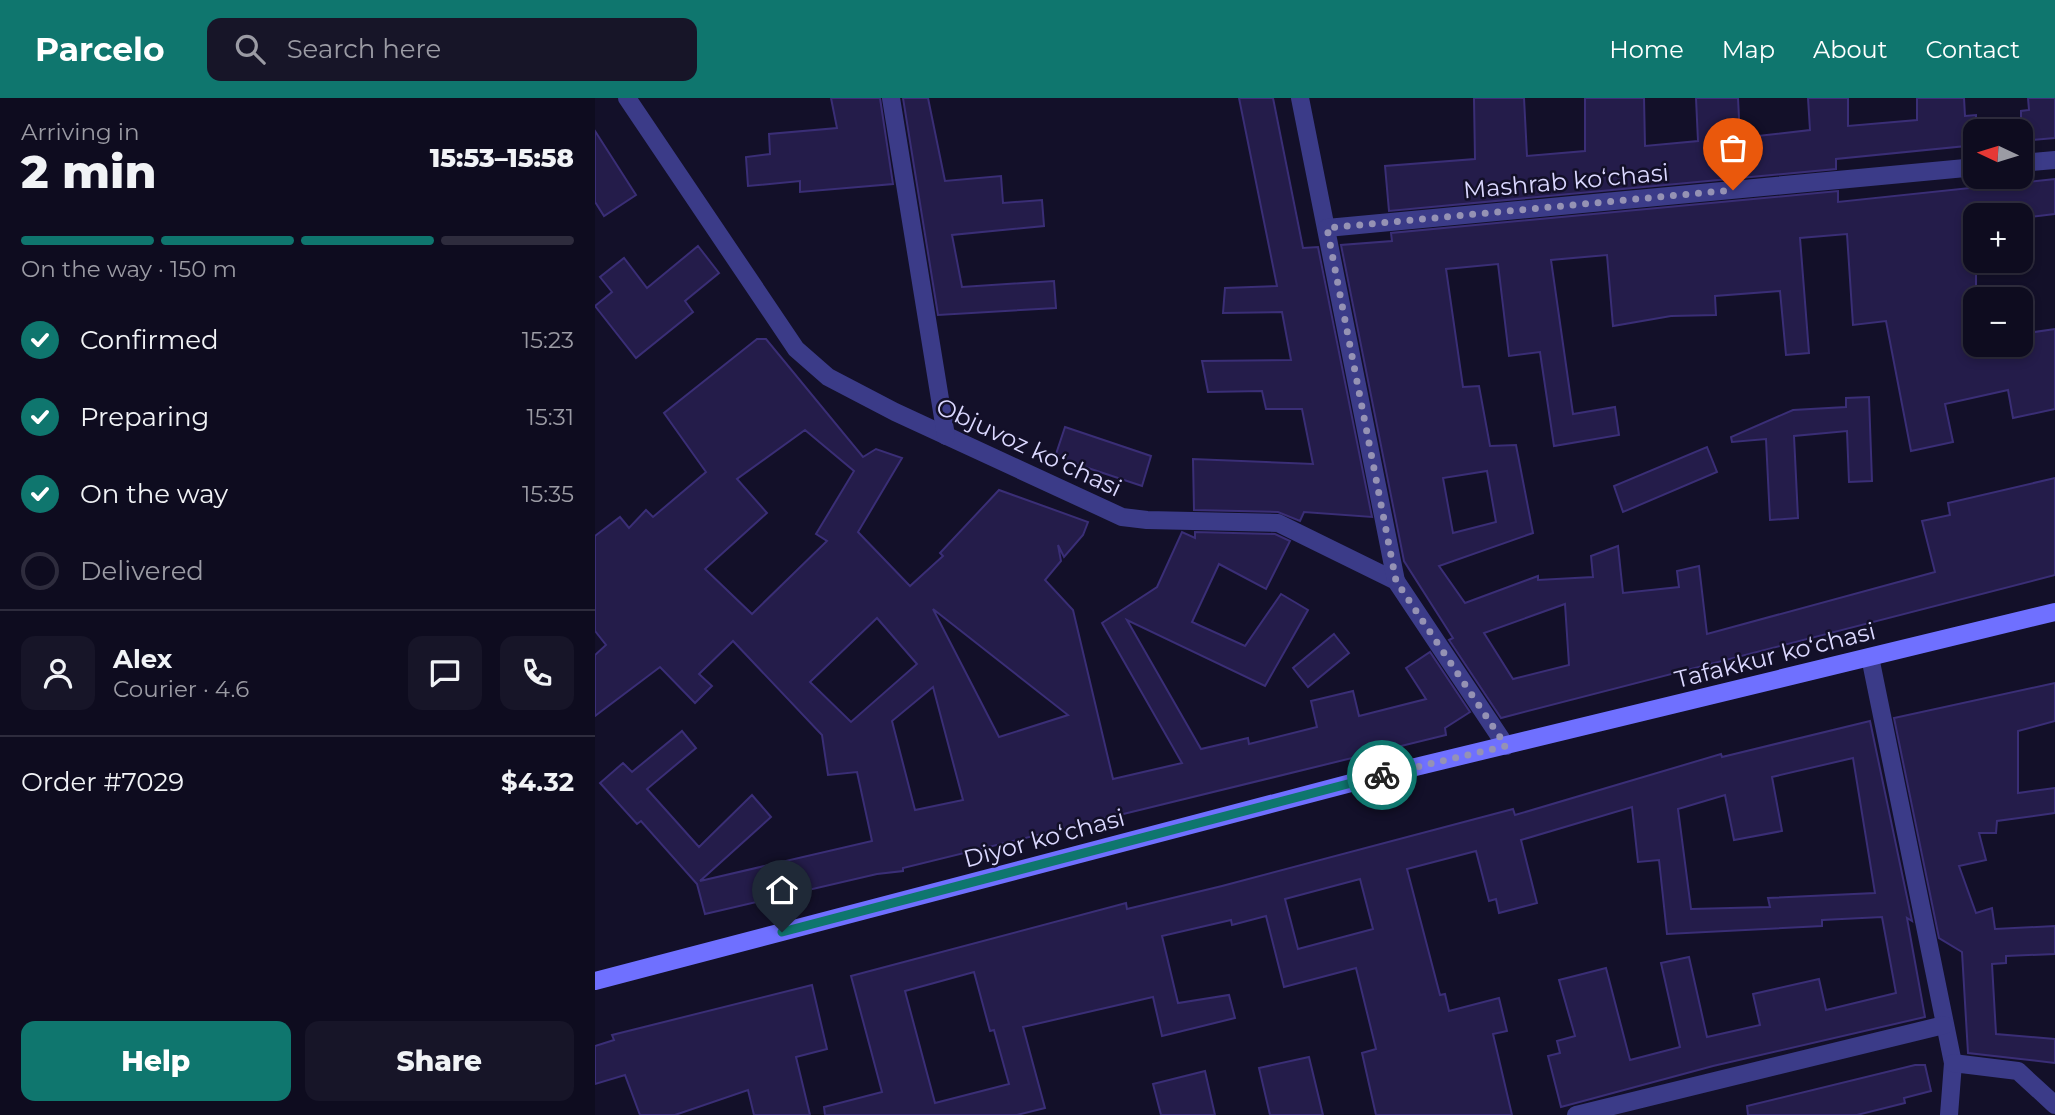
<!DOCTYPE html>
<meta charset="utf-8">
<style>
:root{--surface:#0e0c1f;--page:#171528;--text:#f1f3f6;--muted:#9b9ba4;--line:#2e2c3d;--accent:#0f766e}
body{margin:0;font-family:Montserrat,sans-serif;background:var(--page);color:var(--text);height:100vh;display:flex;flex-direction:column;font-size:26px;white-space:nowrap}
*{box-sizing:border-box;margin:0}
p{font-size:23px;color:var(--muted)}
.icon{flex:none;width:38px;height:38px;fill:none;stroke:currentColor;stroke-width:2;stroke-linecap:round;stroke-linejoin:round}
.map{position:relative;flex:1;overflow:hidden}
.sheet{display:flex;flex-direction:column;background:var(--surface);width:595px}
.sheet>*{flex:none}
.needle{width:46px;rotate:274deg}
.tools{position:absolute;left:1368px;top:21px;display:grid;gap:14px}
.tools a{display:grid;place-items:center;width:70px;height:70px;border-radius:14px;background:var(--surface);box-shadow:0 4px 10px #0003,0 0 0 2px var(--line);font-size:35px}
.pin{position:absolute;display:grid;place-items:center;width:60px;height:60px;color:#fff;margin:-72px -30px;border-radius:50% 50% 50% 0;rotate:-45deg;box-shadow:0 0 7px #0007}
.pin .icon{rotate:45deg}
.courier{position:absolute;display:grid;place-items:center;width:70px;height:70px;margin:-35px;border:5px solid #0f766e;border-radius:50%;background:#fff;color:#222;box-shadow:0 2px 9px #0007}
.headline em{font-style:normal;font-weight:800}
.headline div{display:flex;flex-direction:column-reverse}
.headline{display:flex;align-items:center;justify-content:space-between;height:119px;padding:0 21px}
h1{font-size:46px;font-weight:800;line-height:52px}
.bar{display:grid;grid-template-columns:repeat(4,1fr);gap:10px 7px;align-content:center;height:84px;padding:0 21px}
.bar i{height:9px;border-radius:5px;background:var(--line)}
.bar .on{background:var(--accent)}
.bar p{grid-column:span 4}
.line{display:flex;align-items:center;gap:18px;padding:0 21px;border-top:2px solid var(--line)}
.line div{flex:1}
.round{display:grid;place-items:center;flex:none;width:74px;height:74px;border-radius:14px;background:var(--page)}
ol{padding:0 21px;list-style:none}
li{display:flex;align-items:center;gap:21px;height:77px}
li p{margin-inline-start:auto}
li .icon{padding:7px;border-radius:50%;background:var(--accent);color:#fff;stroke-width:4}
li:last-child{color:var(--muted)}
li i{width:38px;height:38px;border:4px solid var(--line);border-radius:50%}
.primary-button{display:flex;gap:14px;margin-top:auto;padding:14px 21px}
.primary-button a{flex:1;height:80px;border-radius:14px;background:var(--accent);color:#fff;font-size:28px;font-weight:800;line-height:80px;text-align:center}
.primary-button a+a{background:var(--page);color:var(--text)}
header{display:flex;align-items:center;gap:42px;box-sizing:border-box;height:98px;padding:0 35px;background:var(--accent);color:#fff}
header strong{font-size:33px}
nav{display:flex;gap:38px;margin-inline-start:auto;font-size:24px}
.search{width:490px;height:63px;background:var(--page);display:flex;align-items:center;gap:18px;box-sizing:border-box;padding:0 24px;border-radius:14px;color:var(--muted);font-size:26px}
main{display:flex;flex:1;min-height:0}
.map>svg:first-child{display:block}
.building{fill:#241c4a;stroke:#3a2e76;stroke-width:2;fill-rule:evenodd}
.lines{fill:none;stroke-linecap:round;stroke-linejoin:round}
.street{stroke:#3b3b88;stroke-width:18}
.secondary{stroke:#6f70ff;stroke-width:18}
.done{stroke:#9592b4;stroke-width:7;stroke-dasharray:0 12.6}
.route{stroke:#0f766e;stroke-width:9}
.labels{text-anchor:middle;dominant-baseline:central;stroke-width:5;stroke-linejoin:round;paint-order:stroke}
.street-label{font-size:24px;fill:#dbd8ff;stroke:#131029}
</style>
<header>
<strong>Parcelo</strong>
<div class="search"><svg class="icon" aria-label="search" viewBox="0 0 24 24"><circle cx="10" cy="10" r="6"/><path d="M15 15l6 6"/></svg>Search here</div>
<nav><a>Home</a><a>Map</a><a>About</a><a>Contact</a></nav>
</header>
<main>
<section class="sheet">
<div class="headline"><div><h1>2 min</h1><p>Arriving in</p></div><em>15:53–15:58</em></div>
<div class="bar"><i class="on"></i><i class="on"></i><i class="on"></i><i></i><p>On the way · 150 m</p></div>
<ol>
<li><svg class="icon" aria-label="check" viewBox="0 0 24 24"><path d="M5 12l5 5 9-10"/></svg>Confirmed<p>15:23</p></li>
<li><svg class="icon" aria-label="check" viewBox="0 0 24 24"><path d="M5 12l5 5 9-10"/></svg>Preparing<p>15:31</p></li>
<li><svg class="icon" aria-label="check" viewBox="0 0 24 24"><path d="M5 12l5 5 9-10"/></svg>On the way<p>15:35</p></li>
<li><i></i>Delivered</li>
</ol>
<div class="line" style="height:126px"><a class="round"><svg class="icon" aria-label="person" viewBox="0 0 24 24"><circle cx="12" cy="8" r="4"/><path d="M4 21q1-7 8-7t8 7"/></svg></a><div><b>Alex</b><p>Courier · 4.6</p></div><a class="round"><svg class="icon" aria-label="chat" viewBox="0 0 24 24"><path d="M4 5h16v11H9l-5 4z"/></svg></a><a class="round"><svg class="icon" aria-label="phone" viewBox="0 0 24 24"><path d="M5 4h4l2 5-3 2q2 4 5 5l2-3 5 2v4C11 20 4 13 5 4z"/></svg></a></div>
<div class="line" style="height:91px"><div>Order #7029</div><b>$4.32</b></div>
<div class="primary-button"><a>Help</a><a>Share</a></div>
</section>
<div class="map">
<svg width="1460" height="1017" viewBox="0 0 1460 1017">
<rect width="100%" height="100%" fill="#131029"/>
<!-- building -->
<g class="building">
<path d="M236 0H285L298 86 205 94V83L153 88 151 59 175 56 174 36 242 30Z"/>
<path d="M308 0H333L350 83 406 78 408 105 447 102 449 128 357 137 367 189 459 183 461 210 343 217Z"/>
<path d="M644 0H678L708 150 723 149 777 419 709 414 705 423 683 414 599 412 598 361 718 366 707 311H671L667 293 613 294 607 263 696 262 687 214 628 215 630 190 682 188Z"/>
<path d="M879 0H929L932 58 990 53V0H1049L1050 48 1103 43 1101 0H1143L1145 40 1215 32 1213 0H1253V28L1322 22V0H1369L1370 18 1381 17V47L1241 61V71L794 113 790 68 880 61Z"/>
<path d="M1433 0H1460V40L1426 43V13L1434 12Z"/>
<path d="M0 33 41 97 9 118 0 104Z"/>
<path d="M1460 81V116L1426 120V117H1381V247H1426V236L1460 231V311L1418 320 1413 292 1350 306 1358 344 1316 353 1291 223 1258 227 1252 136 1205 140 1214 255 1191 257 1185 193 1120 198 1121 217 1076 218 1018 228 1012 157 956 162 978 316 1020 309 1024 337 959 348 945 254 914 258 903 166 851 171 868 289 884 288 895 348 921 347 938 435 844 468 870 505 943 478V482L998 479 996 458 1023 448 1028 495 1084 489 1082 473 1104 468 1112 536 1340 474 1327 423 1355 417 1353 405 1460 380V477L906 620 854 542 858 540 809 463 746 147 797 143 796 135 1243 93V104ZM892 373 901 424 858 435 848 380ZM970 506 974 567 918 581 889 535Z"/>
<path d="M103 148 124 175 90 203 98 214 41 260 0 208 17 194 5 179 29 160 52 190Z"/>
<path d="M162 241H171L268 359 281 351 307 360 263 434 315 488 348 458 345 455 404 392 493 424 488 437 469 459 463 447 466 463 450 482 478 512 518 681 587 665 507 525 562 489 587 434 600 440V434L680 436 695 443 671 491 624 466 597 524 650 548 686 496 713 512 670 588 532 522 606 651 653 640 654 646 722 629 716 603 758 593 764 618 831 601 811 570 835 554 875 614 850 630 851 637 308 770V773L282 776 110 816 102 786 46 723 42 726 5 685 28 665 37 674 87 633 101 650 52 691 104 749 157 697 176 719 105 783 277 743 262 674 233 677 227 637 138 543 104 576 117 588 100 605 65 569 0 618V557L11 547 0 533V438L25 419 34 430 51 412 58 419 111 374 69 315ZM210 332 259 373 221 436 232 443 157 516 110 471 172 415 142 381ZM338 511 473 617 404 639ZM282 520 322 566 256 624 215 584ZM338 589 368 702 320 712 297 623Z"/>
<path d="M1274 299 1277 383 1254 384 1252 333 1199 338 1203 420 1175 422 1171 341 1137 344 1136 339 1198 312 1251 309V300Z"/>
<path d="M470 329 556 358 547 388 460 359Z"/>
<path d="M1112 349 1122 374 1028 414 1019 388Z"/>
<path d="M739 536 754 555 713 589 698 570Z"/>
<path d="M1460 585V623L1423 633V695L1460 690V715L1402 723 1401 735H1384L1391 762 1364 768 1381 815 1397 810 1400 831 1460 828V856L1411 858V865L1397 866 1401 936 1460 941V965L1373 955 1367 854 1344 840 1299 620Z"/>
<path d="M1275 623 1317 823 1312 820 1330 919 1118 968 966 1009 953 958 965 955 962 943 980 938 964 882 1011 870 1035 962 1085 949 1066 865 1094 859 1112 939 1165 927 1158 896 1224 881 1231 912 1301 895 1287 819 1227 822V828L1072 836 1064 762 1043 764 1037 709 926 742 942 805 904 815 901 801 894 803 881 753 812 771 845 897 850 896 854 913 904 900 912 933 898 936 917 1017H781L767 955 781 951 761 870 689 889 671 818 637 827 636 822 567 838 583 905 634 897 640 920 567 938 558 899 428 929 450 1010 422 1017H230L229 1009 287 994 256 878 531 805 532 811 627 788 918 711 920 717 1126 656 1127 659ZM1258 660 1280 795 1173 800 1175 809 1096 811 1083 711 1130 697 1139 742 1187 733 1177 679ZM765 781 778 831 703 851 690 801ZM379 874 395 933 399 932 414 986 340 1005 310 893Z"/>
<path d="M217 887 232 951 201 959 215 1017H159L153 992 80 1017H45L30 977 0 986V948L19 942 17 937Z"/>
<path d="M714 959 728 1017H675L664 970Z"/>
<path d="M1320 967H1330L1336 993 1309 1000 1310 1005 1262 1017H1153L1152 1008Z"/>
<path d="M610 973 620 1017H566L558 986Z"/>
</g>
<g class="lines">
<!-- street -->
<g class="street">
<path d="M32 0 201 251 233 279 300 314 527 419 552 422 683 425 801 483 911 648"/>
<path d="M296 0 351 338"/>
<path d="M705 0 801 483"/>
<path d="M1426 65 1460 62"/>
<path d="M732 130 1381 69"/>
<path d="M1275 559 1358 965 1354 1017"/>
<path d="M1358 965 1423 973 1460 1007"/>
<path d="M981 1017 1349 927"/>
</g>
<!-- secondary -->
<path class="secondary" d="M0 883 775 680 1460 514"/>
</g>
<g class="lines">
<!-- done -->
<path class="done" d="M787 677 911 648 801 483 732 130 1138 92"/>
<!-- route -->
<path class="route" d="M187 834 787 677"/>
</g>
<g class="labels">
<!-- street labels -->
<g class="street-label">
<text transform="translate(971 83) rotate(-5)">Mashrab koʻchasi</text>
<text transform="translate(434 349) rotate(25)">Objuvoz koʻchasi</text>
<text transform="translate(1180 557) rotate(-14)">Tafakkur koʻchasi</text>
<text transform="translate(449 740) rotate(-15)">Diyor koʻchasi</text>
</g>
</g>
</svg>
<div class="tools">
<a><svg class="needle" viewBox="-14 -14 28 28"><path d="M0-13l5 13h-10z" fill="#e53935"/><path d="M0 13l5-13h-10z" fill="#9b9ba4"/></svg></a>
<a>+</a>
<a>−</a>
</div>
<div class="pin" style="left:1138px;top:92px;background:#ea580c"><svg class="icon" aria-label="bag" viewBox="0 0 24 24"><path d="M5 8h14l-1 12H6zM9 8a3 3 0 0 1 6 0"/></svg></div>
<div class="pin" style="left:187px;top:834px;background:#1f2937"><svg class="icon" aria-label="home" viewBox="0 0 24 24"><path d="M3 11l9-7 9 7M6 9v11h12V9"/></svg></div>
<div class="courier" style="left:787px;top:677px"><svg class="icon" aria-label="bike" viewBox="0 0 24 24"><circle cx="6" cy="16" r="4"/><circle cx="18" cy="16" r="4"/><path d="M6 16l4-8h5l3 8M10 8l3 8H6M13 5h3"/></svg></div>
</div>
</main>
